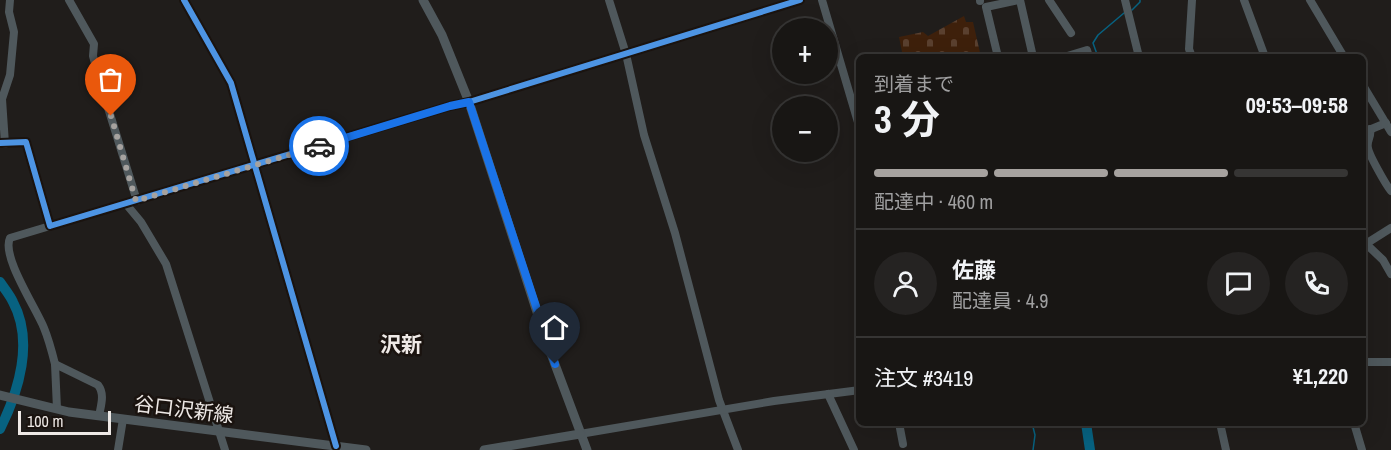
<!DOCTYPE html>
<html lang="ja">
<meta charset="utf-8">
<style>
:root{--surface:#181614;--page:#252322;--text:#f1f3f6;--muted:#9f9fa0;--line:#363534;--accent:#a6a29f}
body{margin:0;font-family:"Archivo Narrow","Noto Sans JP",sans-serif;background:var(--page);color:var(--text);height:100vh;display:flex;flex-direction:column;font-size:22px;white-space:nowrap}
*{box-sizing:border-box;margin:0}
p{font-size:20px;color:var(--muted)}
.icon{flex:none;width:33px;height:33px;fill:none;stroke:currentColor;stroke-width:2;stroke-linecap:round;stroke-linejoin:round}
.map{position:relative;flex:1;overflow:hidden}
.sheet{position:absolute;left:856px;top:54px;width:510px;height:372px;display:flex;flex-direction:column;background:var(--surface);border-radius:9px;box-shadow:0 6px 24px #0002,0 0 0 2px var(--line)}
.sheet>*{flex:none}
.fabs{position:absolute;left:772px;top:18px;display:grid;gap:12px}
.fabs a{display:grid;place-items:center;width:66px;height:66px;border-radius:50%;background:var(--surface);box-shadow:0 6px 24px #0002,0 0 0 2px var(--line);font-size:30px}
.scale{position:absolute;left:18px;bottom:15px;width:93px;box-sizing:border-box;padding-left:6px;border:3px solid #eee9e6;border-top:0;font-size:16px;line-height:21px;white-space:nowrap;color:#eee9e6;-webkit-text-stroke:4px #1a130f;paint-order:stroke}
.pin{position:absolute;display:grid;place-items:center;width:51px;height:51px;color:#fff;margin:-62px -26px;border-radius:50% 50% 50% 0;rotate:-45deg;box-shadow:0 0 6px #0007}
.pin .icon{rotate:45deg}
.courier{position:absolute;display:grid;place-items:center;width:60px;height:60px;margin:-30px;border:4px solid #1a73e8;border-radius:50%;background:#fff;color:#222;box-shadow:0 2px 8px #0007}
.headline em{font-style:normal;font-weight:700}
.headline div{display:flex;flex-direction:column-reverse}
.headline{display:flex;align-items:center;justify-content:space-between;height:102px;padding:0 18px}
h1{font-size:39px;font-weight:700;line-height:45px}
.bar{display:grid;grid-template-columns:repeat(4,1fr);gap:9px 6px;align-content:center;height:72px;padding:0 18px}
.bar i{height:8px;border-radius:4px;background:var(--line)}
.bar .selected{background:var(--accent)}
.bar p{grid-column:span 4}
.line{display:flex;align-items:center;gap:15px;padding:0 18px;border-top:2px solid var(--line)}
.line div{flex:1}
.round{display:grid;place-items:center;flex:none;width:63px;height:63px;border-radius:32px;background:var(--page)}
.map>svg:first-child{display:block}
.cemetery{fill:url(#cemetery-stones)}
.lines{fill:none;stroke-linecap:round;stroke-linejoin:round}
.stream{stroke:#076281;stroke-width:1.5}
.river{stroke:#076281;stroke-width:10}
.minor{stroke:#4f585c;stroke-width:8}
.major{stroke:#4f585c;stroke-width:9}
.cycleway-casing{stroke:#1a130f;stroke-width:10}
.cycleway{stroke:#4d94e3;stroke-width:6}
.done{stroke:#a6a29f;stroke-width:6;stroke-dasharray:0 10.8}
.route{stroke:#1a73e8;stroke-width:8}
.labels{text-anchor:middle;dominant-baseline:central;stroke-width:5;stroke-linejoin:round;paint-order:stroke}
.street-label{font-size:20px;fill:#eee9e6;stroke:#1a130f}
.neighbourhood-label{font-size:21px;font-weight:bold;fill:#eee9e6;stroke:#1a130f}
</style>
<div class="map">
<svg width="1391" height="450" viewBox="0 0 1391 450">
<defs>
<pattern id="cemetery-stones" width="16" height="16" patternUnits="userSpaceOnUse" patternTransform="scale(1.5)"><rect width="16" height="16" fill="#3e200b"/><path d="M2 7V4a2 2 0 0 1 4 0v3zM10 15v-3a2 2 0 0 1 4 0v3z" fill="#5a402f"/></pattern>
</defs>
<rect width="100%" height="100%" fill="#201d1b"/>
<!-- cemetery -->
<path class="cemetery" d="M964 16 966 22H973L981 57H903L899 37 923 32 928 36Z"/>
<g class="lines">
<!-- stream -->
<g class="stream">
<path d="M1132 10 1140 2V0"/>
<path d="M1098 57 1093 43 1098 35 1124 13"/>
<path d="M1032 423 1035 435 1033 450"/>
</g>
<!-- river -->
<g class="river">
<path d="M0 282C4 288 10 295 13 302 34 341 19 391 0 429"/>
<path d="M1086 423 1090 450"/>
</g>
<!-- minor -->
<g class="minor">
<path d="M69 0 94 44 93 56 100 82 137 201"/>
<path d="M184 0 231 83 336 446"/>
<path d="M609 0 626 54 644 135 675 233 719 400 738 450"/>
<path d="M822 0 860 129"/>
<path d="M980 0V1"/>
<path d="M1020 0 1033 57"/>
<path d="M1049 0 1071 33"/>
<path d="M1125 0 1139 57"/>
<path d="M1192 0 1189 49 1192 57"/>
<path d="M1244 0 1265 57"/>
<path d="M1310 0 1344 57"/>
<path d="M998 57 986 7 1019 0"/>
<path d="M1064 57 1087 50 1089 57"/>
<path d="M1364 87 1391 132"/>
<path d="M1370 129C1372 137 1366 141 1368 148 1369 155 1386 185 1391 191"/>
<path d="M1364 132 1386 123"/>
<path d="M0 143 26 142 50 226 450 106 469 102 800 0"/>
<path d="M5 144 2 99 10 75 14 32 9 12 10 0"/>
<path d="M126 204 141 222 166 264 225 450"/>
<path d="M50 226 10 238C1 256 36 308 44 328 49 340 52 352 55 364"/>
<path d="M1364 242 1383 260 1391 274"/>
<path d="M1364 245 1391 228"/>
<path d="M1364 362H1391"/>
<path d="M828 394 854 450"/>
<path d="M57 409 55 364 98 385C105 394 101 405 99 416"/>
<path d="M899 423 903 444"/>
<path d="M1220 423 1226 450"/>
<path d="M1354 423 1362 450"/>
<path d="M580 434 774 401 860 390"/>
<path d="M118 450 123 419"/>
</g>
<!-- major -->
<g class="major">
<path d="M423 0 442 35 469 102 547 343 587 450"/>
<path d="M0 395 69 412 366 450"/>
<path d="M484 450 580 434"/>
</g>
<!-- cycleway casing -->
<g class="cycleway-casing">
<g id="cycleway">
<path d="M184 0 231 83 336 446"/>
<path d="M0 143 26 142 50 226 450 106 469 102 800 0"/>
</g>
</g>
<!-- cycleway -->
<use href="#cycleway" class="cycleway"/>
</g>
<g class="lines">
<!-- done -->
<path class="done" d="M111 116 136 201 319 146"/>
<!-- route -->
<path class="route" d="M319 146 450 106 469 102 555 364"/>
</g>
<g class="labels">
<!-- street labels -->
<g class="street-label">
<text transform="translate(184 409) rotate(7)">谷口沢新線</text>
</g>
<!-- neighbourhood labels -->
<g class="neighbourhood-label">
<text x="401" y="344">沢新</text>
</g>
</g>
</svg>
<div class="fabs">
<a>+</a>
<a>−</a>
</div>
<div class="scale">100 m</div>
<div class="pin" style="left:111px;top:116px;background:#ea580c"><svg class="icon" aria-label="bag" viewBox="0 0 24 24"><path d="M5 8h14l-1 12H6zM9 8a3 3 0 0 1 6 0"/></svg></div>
<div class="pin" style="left:555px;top:364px;background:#1f2937"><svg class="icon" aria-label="home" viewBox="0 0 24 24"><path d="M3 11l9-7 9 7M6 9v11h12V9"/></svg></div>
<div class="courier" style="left:319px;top:146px"><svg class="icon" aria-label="car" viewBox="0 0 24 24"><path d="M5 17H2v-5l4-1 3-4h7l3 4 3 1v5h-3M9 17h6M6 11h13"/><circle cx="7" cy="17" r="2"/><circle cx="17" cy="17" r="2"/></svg></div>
<section class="sheet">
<div class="headline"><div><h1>3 分</h1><p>到着まで</p></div><em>09:53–09:58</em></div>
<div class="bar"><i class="selected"></i><i class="selected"></i><i class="selected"></i><i></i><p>配達中 · 460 m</p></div>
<div class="line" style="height:108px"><a class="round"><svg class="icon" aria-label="person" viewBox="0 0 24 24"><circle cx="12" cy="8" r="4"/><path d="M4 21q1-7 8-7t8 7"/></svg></a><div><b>佐藤</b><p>配達員 · 4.9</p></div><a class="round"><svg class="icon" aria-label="chat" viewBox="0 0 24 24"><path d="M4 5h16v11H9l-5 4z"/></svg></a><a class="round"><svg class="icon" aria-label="phone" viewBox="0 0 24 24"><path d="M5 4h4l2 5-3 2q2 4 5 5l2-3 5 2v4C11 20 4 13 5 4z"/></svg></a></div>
<div class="line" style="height:78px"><div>注文 #3419</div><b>¥1,220</b></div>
</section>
</div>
